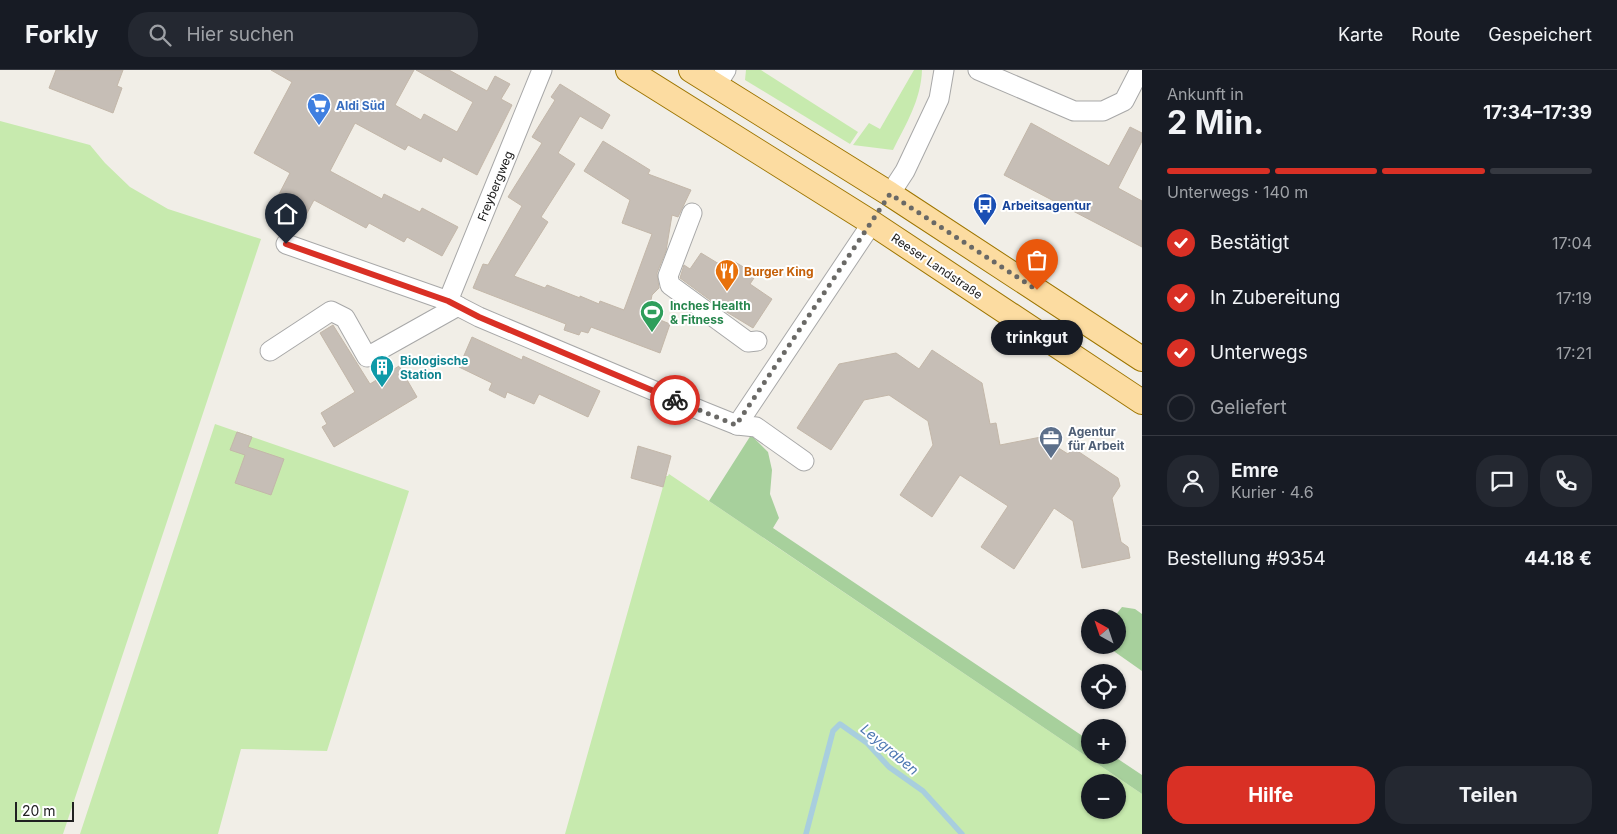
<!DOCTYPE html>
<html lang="de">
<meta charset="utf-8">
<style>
:root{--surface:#171b24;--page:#242831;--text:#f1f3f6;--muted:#9ea1a6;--line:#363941;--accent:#d93025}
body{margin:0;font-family:Inter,sans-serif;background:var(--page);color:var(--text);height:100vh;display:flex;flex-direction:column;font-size:19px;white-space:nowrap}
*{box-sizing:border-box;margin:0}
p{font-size:16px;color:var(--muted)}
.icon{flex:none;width:28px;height:28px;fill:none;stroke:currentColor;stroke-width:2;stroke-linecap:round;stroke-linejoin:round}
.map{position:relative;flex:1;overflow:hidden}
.sheet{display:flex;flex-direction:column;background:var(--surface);width:475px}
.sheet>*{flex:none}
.needle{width:32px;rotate:320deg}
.buttons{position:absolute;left:1081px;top:539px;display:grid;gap:10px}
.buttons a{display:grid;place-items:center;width:45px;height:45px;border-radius:50%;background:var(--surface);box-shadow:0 1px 4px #0004;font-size:25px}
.scale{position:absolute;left:15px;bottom:12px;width:59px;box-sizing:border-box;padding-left:5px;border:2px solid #212121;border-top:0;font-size:14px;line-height:18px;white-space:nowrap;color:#212121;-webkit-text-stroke:4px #fff;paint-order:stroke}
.pin{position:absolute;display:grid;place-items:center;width:42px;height:42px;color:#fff;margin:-51px -21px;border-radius:50% 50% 50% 0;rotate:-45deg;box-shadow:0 0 5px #0007}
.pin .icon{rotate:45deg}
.courier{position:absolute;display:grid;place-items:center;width:50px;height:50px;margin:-25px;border:4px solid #d93025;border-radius:50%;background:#fff;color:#222;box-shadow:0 1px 6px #0007}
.bubble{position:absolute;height:35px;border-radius:18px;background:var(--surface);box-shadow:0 1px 4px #0004;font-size:16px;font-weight:700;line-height:35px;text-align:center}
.headline em{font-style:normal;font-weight:700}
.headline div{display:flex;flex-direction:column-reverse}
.headline{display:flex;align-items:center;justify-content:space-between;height:85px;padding:0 25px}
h1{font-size:32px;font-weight:700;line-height:38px}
.bar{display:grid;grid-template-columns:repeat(4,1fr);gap:8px 5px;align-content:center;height:60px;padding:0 25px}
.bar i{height:6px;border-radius:4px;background:var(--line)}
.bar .active{background:var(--accent)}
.bar p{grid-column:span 4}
.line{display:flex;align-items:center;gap:12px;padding:0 25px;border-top:1px solid var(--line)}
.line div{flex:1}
.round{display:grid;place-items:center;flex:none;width:52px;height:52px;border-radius:20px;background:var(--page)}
ol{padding:0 25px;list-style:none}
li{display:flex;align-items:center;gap:15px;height:55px}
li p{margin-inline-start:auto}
li .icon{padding:5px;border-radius:50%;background:var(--accent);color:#fff;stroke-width:4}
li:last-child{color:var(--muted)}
li i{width:28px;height:28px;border:2px solid var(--line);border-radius:50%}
.button{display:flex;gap:10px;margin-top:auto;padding:10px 25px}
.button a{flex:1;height:58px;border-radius:20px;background:var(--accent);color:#fff;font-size:20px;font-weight:700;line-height:58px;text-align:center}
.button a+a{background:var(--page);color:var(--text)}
header{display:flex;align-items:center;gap:30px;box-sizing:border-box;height:70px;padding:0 25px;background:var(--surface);border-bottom:1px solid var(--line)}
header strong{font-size:24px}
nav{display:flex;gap:28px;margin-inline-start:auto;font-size:18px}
.search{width:350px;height:45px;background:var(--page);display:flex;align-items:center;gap:12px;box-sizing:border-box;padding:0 18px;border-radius:20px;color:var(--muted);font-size:19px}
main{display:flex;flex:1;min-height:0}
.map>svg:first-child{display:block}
.grass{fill:#c7eaae;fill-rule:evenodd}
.forest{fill:#a7d09c}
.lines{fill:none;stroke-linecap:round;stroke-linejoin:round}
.stream{stroke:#a8cede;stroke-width:5.5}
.building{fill:#c6beb6;stroke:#c3b7a9}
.minor-casing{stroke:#a8a8a8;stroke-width:21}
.major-casing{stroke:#9d7500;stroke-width:26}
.minor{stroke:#fff;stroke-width:19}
.major{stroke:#fcdca1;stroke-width:24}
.done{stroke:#6a6966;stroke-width:5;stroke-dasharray:0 9}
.route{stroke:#d93025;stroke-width:6}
.labels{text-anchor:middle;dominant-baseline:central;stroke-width:4;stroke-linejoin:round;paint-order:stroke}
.shop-label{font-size:12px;font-weight:bold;fill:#366cbe;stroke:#fff;text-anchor:start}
.street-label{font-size:12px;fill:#212121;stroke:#fff}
.transit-label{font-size:12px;font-weight:bold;fill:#164399;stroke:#fff;text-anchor:start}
.food-label{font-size:12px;font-weight:bold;fill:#c56008;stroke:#fff;text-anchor:start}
.leisure-label{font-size:12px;font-weight:bold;fill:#27864d;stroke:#fff;text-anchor:start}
.culture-label{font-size:12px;font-weight:bold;fill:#0d838f;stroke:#fff;text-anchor:start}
.service-label{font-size:12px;font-weight:bold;fill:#4e5e75;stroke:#fff;text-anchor:start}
.water-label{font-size:14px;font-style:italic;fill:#4c77b1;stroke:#fff}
</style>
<header>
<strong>Forkly</strong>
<div class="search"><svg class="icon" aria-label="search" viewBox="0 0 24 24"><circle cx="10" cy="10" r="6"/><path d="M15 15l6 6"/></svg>Hier suchen</div>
<nav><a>Karte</a><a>Route</a><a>Gespeichert</a></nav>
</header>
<main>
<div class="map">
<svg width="1142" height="764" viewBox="0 0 1142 764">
<rect width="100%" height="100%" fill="#f1eee7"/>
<!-- grass -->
<g class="grass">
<path d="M746 0H761L858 62 850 74 745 10Z"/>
<path d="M914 0H922C921 30 906 54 893 80L853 75 869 53 880 59Z"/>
<path d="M0 51 90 75 105 93 130 117 168 139 261 169 63 764H0Z"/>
<path d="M215 354 409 421 327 681 241 679 218 764H80Z"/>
<path d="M669 404 1142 724V764H565L666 406H668ZM1090 712H1118V740H1090Z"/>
</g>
<!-- forest -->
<g class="forest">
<path d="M751 365 768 382 772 400 770 424 779 448 773 458 1090 671V685H1112L1142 705V724L709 431Z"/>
<path d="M1122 537 1135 539 1142 544V601L1105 575H1118V548L1114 547Z"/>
</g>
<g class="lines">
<!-- stream -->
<path class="stream" d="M806 764 833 661 840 654 867 673 889 697 923 721 962 764"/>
</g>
<!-- building -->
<g class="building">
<path d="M56 0H123L117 16 122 18 113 43 49 18Z"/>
<path d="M271 0H414L395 35 421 50 424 44 457 62 473 32 416 0H449L487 21 495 6 510 14 501 29 512 35 477 105 443 87 441 92 408 75 405 80 355 53 330 101 382 129 384 124 420 142 422 138 458 157 442 186 407 167 404 172 369 153 366 158 314 130 306 145 277 128 290 103 254 83 292 12Z"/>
<path d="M560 14 610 45 602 59 580 46 558 83 575 94 541 147 548 152 514 206 545 218 547 215 580 228V226L599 234 600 231 624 240 652 164 622 153 630 130 584 101 603 71 650 100 648 104 691 120 678 147 672 145 666 181 657 203 659 218 652 225 648 245 670 254 660 283 591 257 588 263 581 261 579 265 564 260 566 254 473 218 483 194 488 195 522 136 508 127 542 73 532 67 555 30 551 27Z"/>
<path d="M1031 53 1109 96 1130 57 1142 63V71L1118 118 1142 131V177L1004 105Z"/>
<path d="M701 183 729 200 735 192 750 201 748 204 754 208 750 214 772 229 753 258 725 241 680 208 684 195 690 199Z"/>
<path d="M333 255 370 314 399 296 417 327 334 377 322 357 327 354 321 343 355 322 320 263Z"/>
<path d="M472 267 522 290 523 286 600 321 588 347 539 324 534 334 507 322 505 328 489 320 492 313 459 297Z"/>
<path d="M932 280 982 313 990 354 996 353 1000 375 1041 367 1068 384 1073 378 1118 408 1120 416 1112 428 1121 472 1128 477 1130 488 1082 498 1073 451 1054 438 1014 499 981 477 1008 436 960 405 932 447 900 425 933 375 928 351 889 325 864 330 831 380 797 358 839 294 896 283 919 299Z"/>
<path d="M237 362 252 367 248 377 284 389 271 425 235 413 245 385 230 380Z"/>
<path d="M638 376 671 386 663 417 631 408Z"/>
</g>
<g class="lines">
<!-- minor casing -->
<g class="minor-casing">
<g id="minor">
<path d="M978 0 1074 41H1103L1124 31 1140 0"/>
<path d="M716 16 726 0"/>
<path d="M890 124 905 101 939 29 944 0"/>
<path d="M692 143 668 206 670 215 748 272 757 271"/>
<path d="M286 174 448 231 479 247 702 341 737 355 756 357 804 391"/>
<path d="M448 231 542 0"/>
<path d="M270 281 331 241 345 248 367 287 458 236"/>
<path d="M737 355 872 153"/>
</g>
</g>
<!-- major casing -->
<g class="major-casing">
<g id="major">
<path d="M628 0 872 153 1142 332"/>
<path d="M691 0 890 124 1142 289"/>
</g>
</g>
<!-- minor -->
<use href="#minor" class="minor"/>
<!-- major -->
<use href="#major" class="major"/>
</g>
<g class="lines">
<!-- done -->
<path class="done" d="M675 330 736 355 890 124 1037 220"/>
<!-- route -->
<path class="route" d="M286 174 448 231 479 247 675 330"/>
</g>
<!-- icons -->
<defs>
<g id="supermarket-pin" transform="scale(1.25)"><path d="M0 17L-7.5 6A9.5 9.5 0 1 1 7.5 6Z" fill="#3f7fe0" stroke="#fff"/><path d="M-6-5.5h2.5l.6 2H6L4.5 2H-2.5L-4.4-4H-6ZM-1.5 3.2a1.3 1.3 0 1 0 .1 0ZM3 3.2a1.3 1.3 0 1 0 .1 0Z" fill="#fff"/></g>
<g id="bus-pin" transform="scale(1.25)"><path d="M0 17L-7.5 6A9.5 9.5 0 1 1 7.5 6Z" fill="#1a4fb4" stroke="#fff"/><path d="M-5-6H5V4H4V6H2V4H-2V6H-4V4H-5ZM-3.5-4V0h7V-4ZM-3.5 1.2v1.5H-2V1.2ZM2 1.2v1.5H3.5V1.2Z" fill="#fff"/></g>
<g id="restaurant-pin" transform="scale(1.25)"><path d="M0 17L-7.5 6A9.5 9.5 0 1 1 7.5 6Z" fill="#e8710a" stroke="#fff"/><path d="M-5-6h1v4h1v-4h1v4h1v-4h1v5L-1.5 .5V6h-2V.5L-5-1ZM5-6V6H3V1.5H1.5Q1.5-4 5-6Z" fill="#fff"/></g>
<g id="stadium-pin" transform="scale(1.25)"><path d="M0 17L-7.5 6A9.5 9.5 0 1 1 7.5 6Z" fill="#2e9e5b" stroke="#fff"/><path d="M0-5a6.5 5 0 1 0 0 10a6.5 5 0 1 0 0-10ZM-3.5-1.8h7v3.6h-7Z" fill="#fff"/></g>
<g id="building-pin" transform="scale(1.25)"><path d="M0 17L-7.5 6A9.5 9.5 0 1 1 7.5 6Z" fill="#0f9aa8" stroke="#fff"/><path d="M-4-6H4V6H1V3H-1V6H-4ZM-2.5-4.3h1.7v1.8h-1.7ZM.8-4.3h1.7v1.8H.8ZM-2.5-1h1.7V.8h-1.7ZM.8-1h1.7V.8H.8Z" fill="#fff"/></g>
<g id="office-pin" transform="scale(1.25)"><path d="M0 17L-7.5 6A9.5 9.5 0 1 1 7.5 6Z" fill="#5c6f8a" stroke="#fff"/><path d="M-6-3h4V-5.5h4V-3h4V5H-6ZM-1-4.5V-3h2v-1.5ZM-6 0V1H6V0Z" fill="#fff"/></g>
</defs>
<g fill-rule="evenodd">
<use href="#supermarket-pin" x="319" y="35"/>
<use href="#bus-pin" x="985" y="135"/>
<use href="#restaurant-pin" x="727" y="201"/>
<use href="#stadium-pin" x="652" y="242"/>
<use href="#building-pin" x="382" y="297"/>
<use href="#office-pin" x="1051" y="368"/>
</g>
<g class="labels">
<!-- shop labels -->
<g class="shop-label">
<text x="336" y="35">Aldi Süd</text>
</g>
<!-- street labels -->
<g class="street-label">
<text transform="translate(495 116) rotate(-68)">Freybergweg</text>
<text transform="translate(937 196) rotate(34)">Reeser Landstraße</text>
</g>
<!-- transit labels -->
<g class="transit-label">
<text x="1002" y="135">Arbeitsagentur</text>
</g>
<!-- food labels -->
<g class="food-label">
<text x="744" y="201">Burger King</text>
</g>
<!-- leisure labels -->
<g class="leisure-label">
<text x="670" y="235">Inches Health<tspan x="670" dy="14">&amp; Fitness</tspan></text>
</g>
<!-- culture labels -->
<g class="culture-label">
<text x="400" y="290">Biologische<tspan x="400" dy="14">Station</tspan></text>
</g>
<!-- service labels -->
<g class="service-label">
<text x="1068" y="361">Agentur<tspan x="1068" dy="14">für Arbeit</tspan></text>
</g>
<!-- water labels -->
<g class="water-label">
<text transform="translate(890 679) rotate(40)">Leygraben</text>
</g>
</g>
</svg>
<div class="buttons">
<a><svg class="needle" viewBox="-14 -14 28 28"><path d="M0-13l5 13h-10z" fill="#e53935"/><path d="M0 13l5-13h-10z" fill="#9ea1a6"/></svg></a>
<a><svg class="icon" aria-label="locate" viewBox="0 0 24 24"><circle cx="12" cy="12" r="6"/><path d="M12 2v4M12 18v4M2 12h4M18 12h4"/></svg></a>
<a>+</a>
<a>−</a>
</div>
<div class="scale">20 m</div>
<div class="pin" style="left:1037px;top:220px;background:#ea580c"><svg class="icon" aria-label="bag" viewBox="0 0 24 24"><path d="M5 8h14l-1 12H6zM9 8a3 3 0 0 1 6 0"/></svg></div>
<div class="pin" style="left:286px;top:174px;background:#1f2937"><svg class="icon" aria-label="home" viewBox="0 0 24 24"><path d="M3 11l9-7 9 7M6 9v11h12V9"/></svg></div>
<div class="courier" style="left:675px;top:330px"><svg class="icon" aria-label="bike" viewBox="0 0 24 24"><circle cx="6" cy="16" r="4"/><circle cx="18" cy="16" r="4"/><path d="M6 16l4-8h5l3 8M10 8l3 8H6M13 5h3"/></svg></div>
<div class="bubble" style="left:991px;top:250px;width:92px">trinkgut</div>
</div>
<section class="sheet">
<div class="headline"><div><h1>2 Min.</h1><p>Ankunft in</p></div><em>17:34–17:39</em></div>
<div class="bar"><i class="active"></i><i class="active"></i><i class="active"></i><i></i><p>Unterwegs · 140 m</p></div>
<ol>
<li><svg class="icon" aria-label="check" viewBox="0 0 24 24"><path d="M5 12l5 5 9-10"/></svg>Bestätigt<p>17:04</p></li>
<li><svg class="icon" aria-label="check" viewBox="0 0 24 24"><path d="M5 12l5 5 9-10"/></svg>In Zubereitung<p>17:19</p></li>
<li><svg class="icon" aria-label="check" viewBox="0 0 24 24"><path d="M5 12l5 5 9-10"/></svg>Unterwegs<p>17:21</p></li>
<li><i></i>Geliefert</li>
</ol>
<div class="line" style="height:90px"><a class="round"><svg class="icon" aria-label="person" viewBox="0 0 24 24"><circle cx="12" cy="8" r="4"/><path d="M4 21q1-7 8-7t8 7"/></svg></a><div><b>Emre</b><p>Kurier · 4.6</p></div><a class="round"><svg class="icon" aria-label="chat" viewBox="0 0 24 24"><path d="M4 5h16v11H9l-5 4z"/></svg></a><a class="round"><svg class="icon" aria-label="phone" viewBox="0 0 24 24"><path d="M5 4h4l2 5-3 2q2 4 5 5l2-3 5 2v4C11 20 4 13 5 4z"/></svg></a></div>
<div class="line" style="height:65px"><div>Bestellung #9354</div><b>44.18 €</b></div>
<div class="button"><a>Hilfe</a><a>Teilen</a></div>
</section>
</main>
